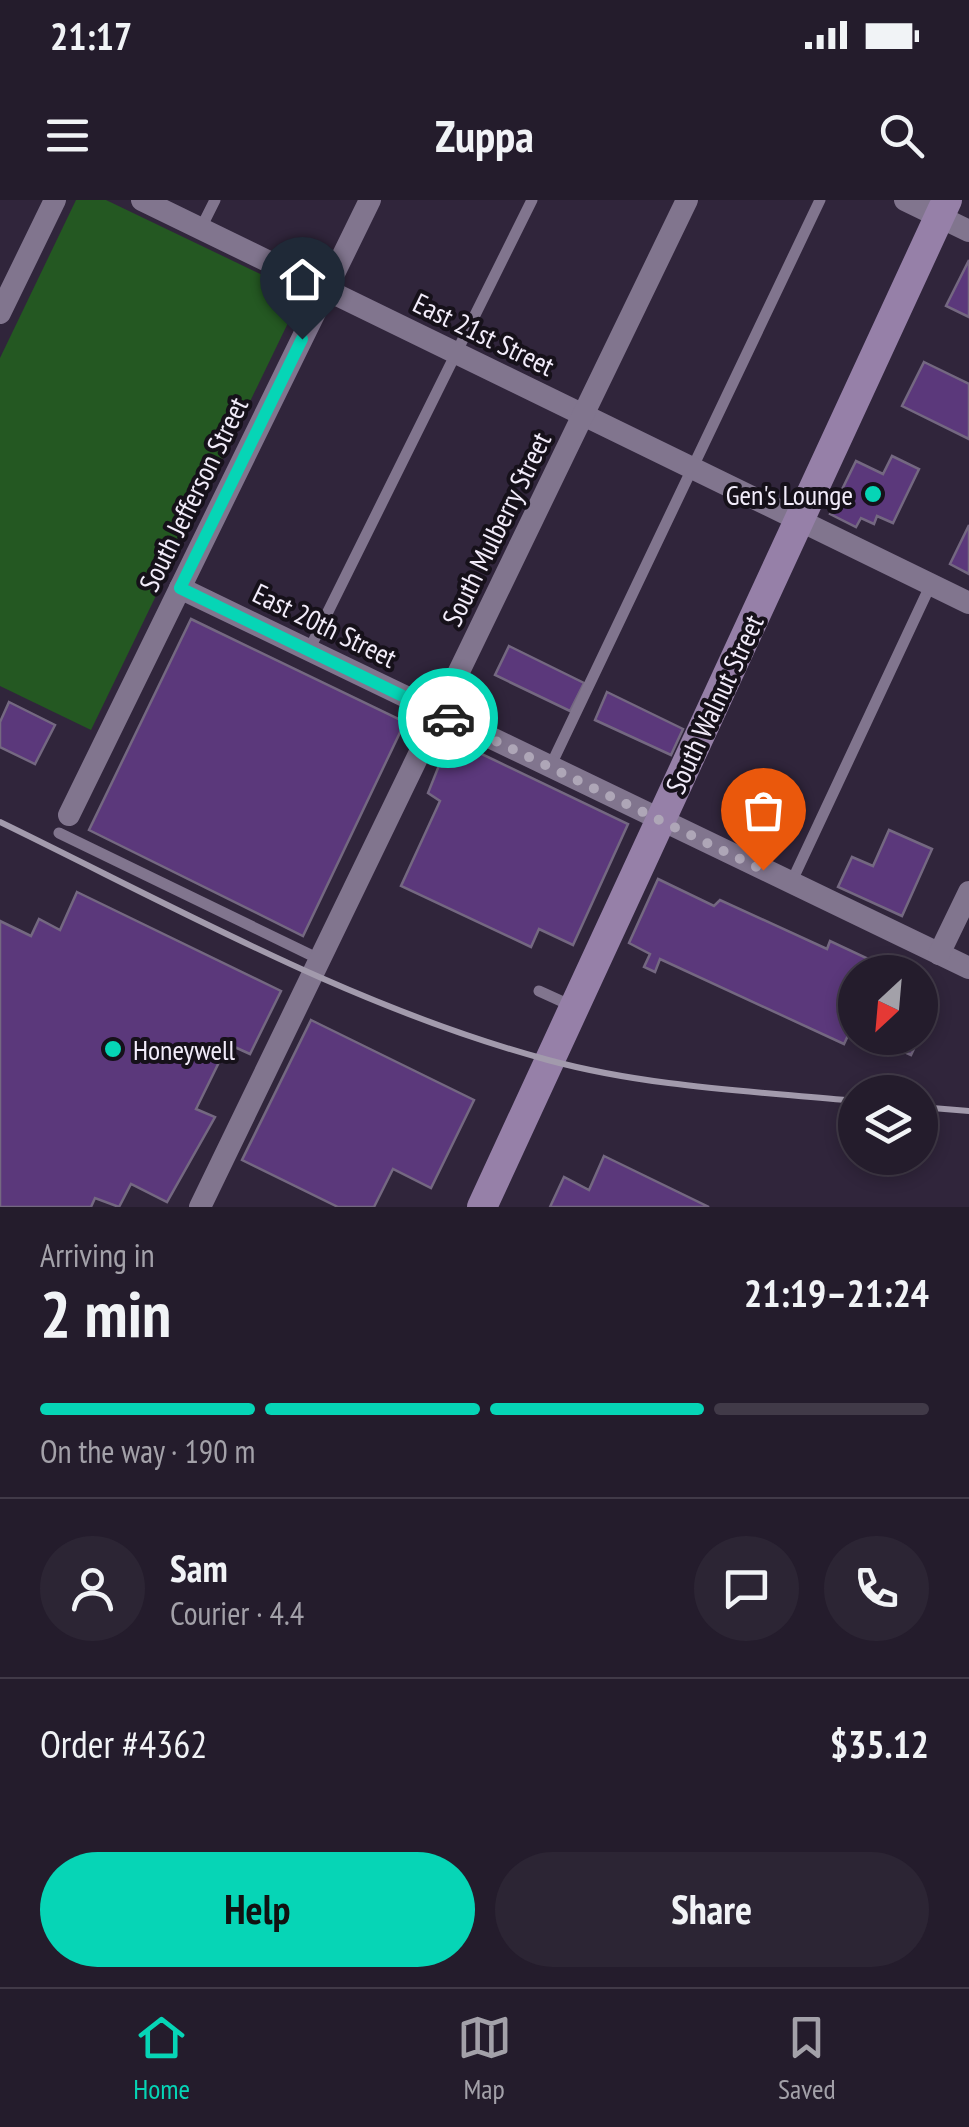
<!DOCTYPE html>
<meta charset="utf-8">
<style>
:root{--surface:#241c2c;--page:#2c2534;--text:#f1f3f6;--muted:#a3a1a9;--line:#413a48;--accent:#06d5b6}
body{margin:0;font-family:"PT Sans Narrow",sans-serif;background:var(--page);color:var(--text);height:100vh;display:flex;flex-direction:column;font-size:38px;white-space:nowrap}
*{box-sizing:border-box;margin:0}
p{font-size:32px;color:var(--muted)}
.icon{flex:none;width:55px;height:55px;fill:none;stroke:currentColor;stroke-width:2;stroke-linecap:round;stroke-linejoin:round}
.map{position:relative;height:1007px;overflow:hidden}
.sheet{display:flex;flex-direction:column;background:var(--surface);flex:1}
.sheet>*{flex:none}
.needle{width:65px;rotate:206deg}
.buttons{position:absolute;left:838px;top:755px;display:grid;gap:20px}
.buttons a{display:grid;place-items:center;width:100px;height:100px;border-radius:50%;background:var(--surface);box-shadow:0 5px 15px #0003,0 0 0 2px var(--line);font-size:50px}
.pin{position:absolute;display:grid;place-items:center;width:85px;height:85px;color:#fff;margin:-102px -42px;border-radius:50% 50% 50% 0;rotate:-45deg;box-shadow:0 0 10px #0007}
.pin .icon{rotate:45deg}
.courier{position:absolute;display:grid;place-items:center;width:100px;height:100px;margin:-50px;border:8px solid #06d5b6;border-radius:50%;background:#fff;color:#222;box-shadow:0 2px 12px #0007}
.headline em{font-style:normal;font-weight:700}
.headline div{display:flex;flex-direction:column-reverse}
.headline{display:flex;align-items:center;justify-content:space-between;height:170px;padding:0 40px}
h1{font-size:65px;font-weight:700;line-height:75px}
.bar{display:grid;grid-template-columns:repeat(4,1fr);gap:15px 10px;align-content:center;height:120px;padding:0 40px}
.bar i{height:12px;border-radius:8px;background:var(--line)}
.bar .selected{background:var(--accent)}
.bar p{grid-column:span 4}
.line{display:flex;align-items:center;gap:25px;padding:0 40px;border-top:2px solid var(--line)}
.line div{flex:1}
.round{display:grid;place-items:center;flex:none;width:105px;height:105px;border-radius:52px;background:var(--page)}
.primary-button{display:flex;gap:20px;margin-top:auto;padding:20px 40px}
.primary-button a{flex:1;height:115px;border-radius:60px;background:var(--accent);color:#111;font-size:40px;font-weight:700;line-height:115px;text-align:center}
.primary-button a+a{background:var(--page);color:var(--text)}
.status{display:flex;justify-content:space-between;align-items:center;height:70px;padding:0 50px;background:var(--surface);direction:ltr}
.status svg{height:28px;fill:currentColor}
header{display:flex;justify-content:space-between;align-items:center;height:130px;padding:0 40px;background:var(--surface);font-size:45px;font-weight:700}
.tabs{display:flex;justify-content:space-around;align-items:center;height:140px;border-top:2px solid var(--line);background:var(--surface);font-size:28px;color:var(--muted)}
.tabs a{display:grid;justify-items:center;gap:5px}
.tabs .selected{color:var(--accent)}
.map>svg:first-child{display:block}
.green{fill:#245822}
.building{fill:#5b387b;stroke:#746881;stroke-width:2.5}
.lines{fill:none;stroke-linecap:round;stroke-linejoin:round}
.lane{stroke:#81758e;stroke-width:11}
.street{stroke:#81758e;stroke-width:22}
.secondary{stroke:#9680a8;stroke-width:30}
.rail{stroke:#a29aac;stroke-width:6}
.done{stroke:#aea6b7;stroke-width:10;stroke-dasharray:0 18}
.route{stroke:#06d5b6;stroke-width:12}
.poi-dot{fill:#06d5b6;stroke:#16111a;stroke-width:4}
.labels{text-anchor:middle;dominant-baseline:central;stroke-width:8;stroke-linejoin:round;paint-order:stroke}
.street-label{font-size:28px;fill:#f2ecfa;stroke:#16111a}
.poi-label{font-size:28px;fill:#f2ecfa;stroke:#16111a;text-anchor:end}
</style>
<div class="status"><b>21:17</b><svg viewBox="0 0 49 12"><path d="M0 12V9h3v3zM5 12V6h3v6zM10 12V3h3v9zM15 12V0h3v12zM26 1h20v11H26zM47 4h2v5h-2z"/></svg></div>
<header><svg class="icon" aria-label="menu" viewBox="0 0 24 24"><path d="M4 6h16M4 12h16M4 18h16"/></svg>Zuppa<svg class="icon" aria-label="search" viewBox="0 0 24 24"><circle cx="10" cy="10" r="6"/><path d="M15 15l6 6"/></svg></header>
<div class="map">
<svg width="969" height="1007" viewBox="0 0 969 1007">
<rect width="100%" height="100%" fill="#30253b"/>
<!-- green -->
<path class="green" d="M76 0H106L302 94 91 530 0 486V158Z"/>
<!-- building -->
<g class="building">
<path d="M969 60V117L946 106Z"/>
<path d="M924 162 969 184V239L902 206Z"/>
<path d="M892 256 919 269 893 323 877 316 874 324 861 318 856 327 830 314 856 261 883 274Z"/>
<path d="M969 325V374L950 364Z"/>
<path d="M191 419 405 522 303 736 89 630Z"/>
<path d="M509 446 584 483 570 511 495 475Z"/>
<path d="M607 492 683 529 671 555 595 520Z"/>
<path d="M9 502 55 525 35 564 0 547V522Z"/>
<path d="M467 547 628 624 573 745 539 729 531 747 401 686 440 601 428 593 442 558 458 565Z"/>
<path d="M889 630 932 649 902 716 838 687 852 657 873 666Z"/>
<path d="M658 679 714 706 720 700 827 749 830 741 875 762 870 772H855V828L852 827 844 844 660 759 655 772 644 767 650 754 629 743Z"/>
<path d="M77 692 281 791 250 854 228 844 196 909 215 917 167 1002 131 984 119 1007 95 998 91 1007H0V721L31 736 39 719 60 730Z"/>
<path d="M311 820 474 900 431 988 393 969 374 1007H338L242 960Z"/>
<path d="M874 838H919L911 855Z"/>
<path d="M604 956 709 1007H550L564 977 589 990Z"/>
</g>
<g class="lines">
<!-- lane -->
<g class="lane">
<path d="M201 28 215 0"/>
<path d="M309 450 532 0"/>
<path d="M550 567 820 0"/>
<path d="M59 633 319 759"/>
<path d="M791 683 931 384"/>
<path d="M539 791 572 806"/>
</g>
<!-- street -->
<g class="street">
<path d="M142 0 969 403"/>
<path d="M905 0 969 31"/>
<path d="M0 113 55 0"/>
<path d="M180 388 969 768"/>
<path d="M69 615 370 0"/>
<path d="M939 754 969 692"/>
<path d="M200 1007 687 0"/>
</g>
<!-- secondary -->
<path class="secondary" d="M482 1007 947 0"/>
<!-- rail -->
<g class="rail">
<path d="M0 622C179 709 355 808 548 860 648 887 752 891 855 901"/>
<path d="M920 907 969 911"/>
</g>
</g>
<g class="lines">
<!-- done -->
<path class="done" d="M448 518 763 670"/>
<!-- route -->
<path class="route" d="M302 139 180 388 448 518"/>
</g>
<!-- markers -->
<g class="poi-dot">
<circle cx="873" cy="294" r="10"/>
<circle cx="113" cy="849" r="10"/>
</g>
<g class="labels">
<!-- street labels -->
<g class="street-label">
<text transform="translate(484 134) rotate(26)">East 21st Street</text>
<text transform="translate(193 294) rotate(-64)">South Jefferson Street</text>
<text transform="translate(496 329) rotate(-64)">South Mulberry Street</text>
<text transform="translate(325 425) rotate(26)">East 20th Street</text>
<text transform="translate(714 504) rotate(-65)">South Walnut Street</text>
</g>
<!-- poi labels -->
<g class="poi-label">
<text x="853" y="294">Gen's Lounge</text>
<text x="133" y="849" text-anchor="start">Honeywell</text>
</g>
</g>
</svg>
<div class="buttons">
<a><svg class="needle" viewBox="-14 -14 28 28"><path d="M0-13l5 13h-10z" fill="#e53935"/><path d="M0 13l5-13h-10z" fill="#a3a1a9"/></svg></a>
<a><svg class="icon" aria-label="layers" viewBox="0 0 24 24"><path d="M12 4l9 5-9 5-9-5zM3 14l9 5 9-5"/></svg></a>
</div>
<div class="pin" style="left:763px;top:670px;background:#ea580c"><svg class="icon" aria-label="bag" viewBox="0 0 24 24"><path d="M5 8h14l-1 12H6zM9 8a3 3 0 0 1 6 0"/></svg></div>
<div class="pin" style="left:302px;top:139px;background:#1f2937"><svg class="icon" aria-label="home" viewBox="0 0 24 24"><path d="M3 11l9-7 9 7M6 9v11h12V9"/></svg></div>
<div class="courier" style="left:448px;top:518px"><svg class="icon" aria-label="car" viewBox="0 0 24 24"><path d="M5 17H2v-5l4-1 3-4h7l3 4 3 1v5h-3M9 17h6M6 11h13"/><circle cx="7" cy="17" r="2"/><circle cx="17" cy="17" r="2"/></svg></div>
</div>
<section class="sheet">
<div class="headline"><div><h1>2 min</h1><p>Arriving in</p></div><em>21:19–21:24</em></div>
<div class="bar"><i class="selected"></i><i class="selected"></i><i class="selected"></i><i></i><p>On the way · 190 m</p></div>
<div class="line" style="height:180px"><a class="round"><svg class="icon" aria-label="person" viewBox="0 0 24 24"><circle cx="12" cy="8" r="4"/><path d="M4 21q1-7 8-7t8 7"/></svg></a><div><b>Sam</b><p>Courier · 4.4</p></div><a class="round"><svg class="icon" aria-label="chat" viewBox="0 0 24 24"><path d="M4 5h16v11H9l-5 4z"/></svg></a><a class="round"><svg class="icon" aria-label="phone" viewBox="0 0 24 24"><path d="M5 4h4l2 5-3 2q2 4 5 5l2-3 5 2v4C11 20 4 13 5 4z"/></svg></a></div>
<div class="line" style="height:130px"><div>Order #4362</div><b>$35.12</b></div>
<div class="primary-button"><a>Help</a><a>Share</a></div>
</section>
<nav class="tabs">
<a class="selected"><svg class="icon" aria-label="home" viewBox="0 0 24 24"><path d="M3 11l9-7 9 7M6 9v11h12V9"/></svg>Home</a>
<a><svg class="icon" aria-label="map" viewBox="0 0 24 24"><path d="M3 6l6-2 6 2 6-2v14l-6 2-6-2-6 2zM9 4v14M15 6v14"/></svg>Map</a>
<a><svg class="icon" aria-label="saved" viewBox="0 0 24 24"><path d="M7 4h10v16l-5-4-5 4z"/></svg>Saved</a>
</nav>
